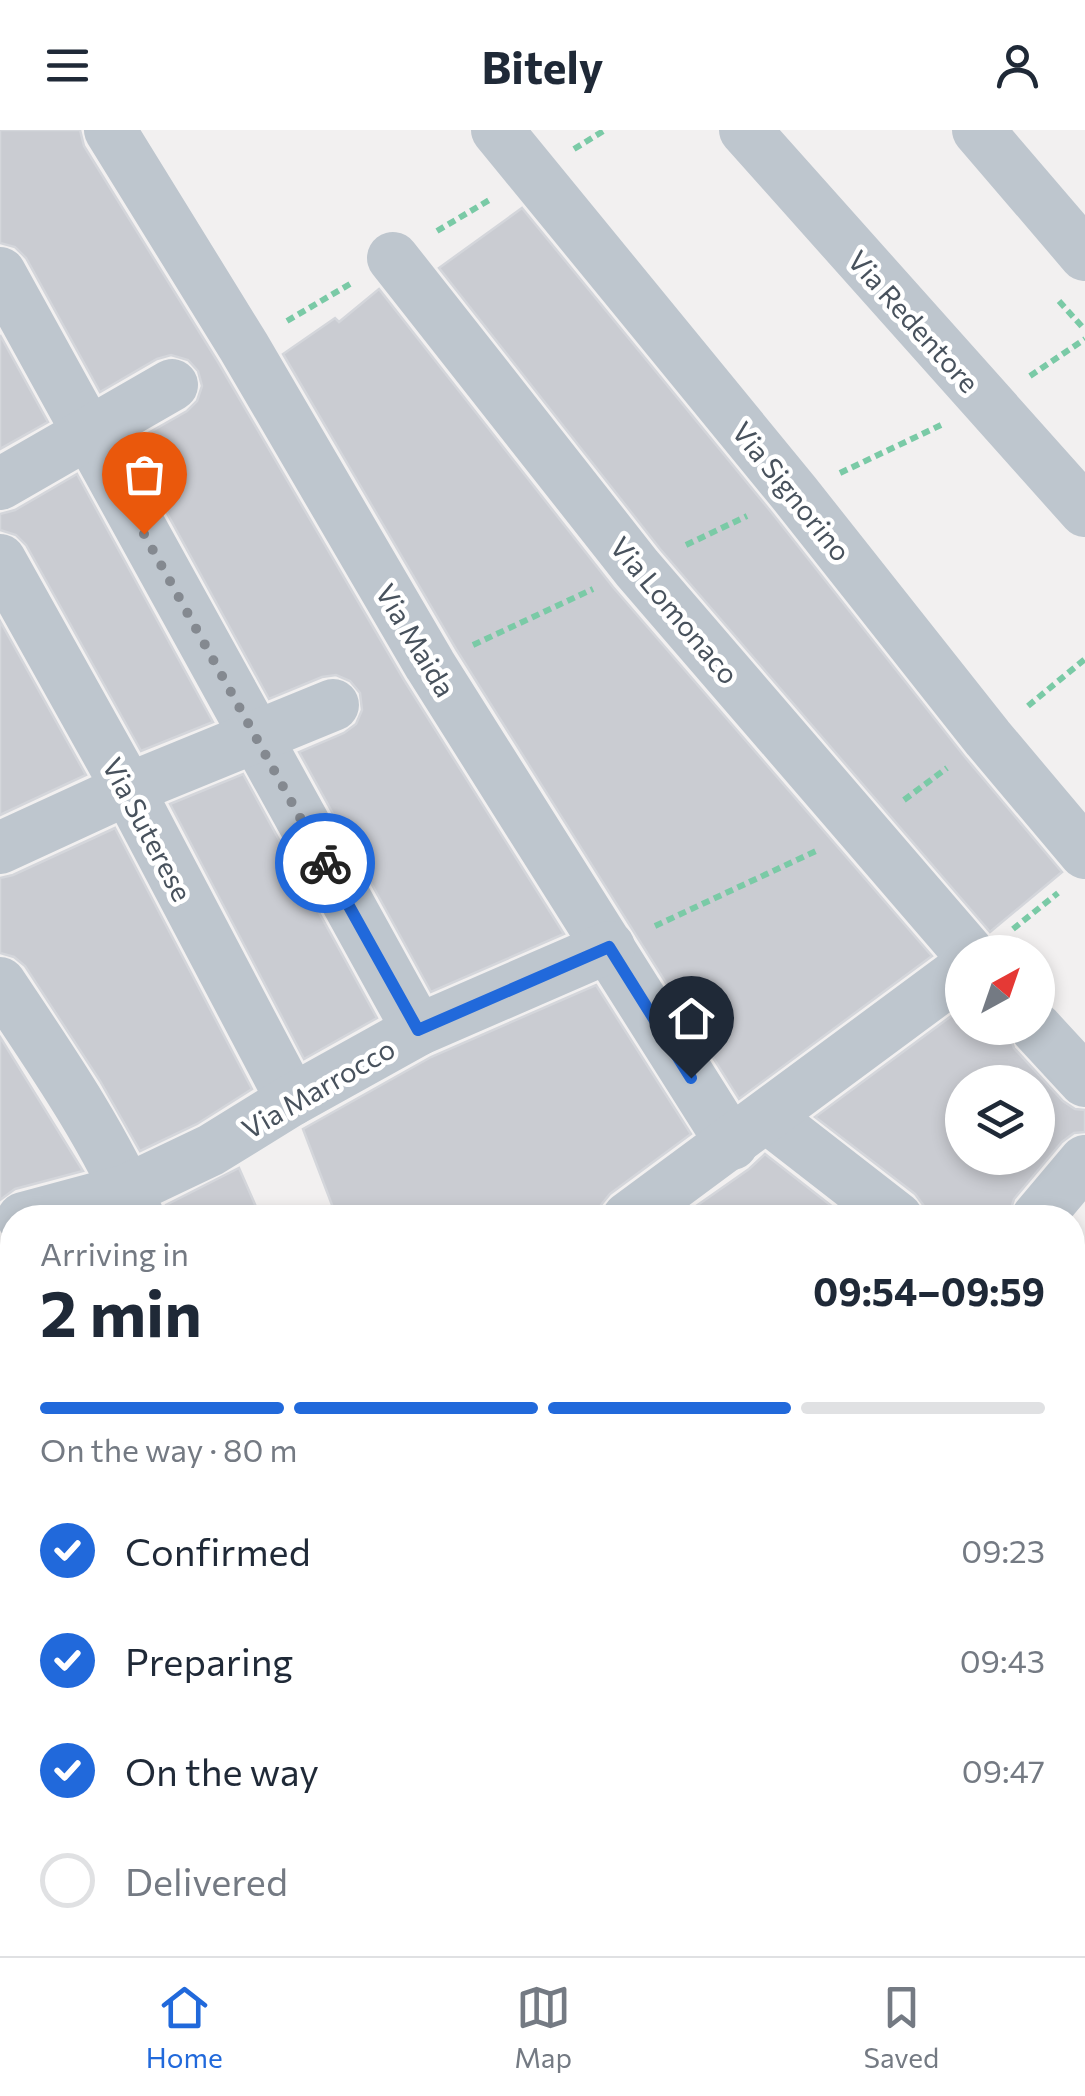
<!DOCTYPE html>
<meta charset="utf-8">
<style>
:root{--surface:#fff;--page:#f6f6f7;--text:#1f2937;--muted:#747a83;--line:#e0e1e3;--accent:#2169db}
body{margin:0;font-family:Commissioner,sans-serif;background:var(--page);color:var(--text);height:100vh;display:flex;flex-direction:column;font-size:38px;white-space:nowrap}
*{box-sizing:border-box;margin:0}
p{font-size:32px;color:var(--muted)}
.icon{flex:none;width:55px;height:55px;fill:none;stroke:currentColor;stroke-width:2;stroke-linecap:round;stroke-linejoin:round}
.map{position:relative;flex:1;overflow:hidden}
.sheet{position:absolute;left:0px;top:1075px;width:1085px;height:752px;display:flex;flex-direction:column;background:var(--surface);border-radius:40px 40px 0 0;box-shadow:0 5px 15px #0003}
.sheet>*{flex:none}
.needle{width:65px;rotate:40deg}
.tools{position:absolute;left:945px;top:805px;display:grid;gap:20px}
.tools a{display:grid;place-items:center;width:110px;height:110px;border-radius:50%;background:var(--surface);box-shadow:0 5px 15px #0003;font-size:50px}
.pin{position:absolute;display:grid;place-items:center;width:85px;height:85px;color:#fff;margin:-102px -42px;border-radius:50% 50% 50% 0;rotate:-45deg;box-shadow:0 0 10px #0007}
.pin .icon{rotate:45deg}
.courier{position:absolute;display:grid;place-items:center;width:100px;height:100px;margin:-50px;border:8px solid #2169db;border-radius:50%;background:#fff;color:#222;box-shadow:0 2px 12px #0007}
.overview em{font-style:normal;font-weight:700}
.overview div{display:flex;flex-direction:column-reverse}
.overview{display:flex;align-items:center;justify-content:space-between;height:170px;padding:0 40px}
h1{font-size:65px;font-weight:700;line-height:75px}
.bar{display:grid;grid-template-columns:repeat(4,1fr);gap:15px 10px;align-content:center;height:120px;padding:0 40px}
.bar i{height:12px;border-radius:8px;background:var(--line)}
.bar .current{background:var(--accent)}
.bar p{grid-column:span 4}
ol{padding:0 40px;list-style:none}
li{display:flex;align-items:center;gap:30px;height:110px}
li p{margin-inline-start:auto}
li .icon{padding:10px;border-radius:50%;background:var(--accent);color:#fff;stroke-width:4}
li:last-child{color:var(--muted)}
li i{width:55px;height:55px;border:5px solid var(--line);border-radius:50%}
header{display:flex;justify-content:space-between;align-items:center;height:130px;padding:0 40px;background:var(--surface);font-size:45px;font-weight:700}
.tabs{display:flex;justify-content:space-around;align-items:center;height:140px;border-top:2px solid var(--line);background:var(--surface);font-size:28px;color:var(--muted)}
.tabs a{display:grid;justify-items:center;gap:5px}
.tabs .current{color:var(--accent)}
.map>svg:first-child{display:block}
.building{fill:#caccd2;stroke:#d4d6db;stroke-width:2.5;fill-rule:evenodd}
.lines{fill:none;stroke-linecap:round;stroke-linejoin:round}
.path{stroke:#7acaa6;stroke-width:6;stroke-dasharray:8 5;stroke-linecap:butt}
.minor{stroke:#bec6ce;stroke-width:52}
.done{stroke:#848990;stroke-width:10;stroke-dasharray:0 18}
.route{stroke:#2169db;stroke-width:12}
.labels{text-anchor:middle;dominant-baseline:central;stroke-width:9;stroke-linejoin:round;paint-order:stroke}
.street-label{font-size:28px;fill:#48525d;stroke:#fff}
</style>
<header><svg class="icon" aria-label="menu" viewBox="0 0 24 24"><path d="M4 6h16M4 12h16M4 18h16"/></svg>Bitely<svg class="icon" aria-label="person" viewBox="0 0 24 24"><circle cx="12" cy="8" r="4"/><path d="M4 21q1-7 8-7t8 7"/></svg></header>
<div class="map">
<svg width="1085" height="1826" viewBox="0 0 1085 1826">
<rect width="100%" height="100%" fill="#f2f0f0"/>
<!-- building -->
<g class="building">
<path d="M0 0H80L84 16 218 232 404 550 564 804 431 862 299 622 344 603 356 594 362 580 360 563 350 551 336 545 322 547 269 569 129 314 187 281 197 271 202 256 198 241 188 230 171 225 157 229 100 262 26 128 15 117 0 113Z"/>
<path d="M522 78 772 383 965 627 1062 742 990 802 660 419 439 138Z"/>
<path d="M379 159 613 457 932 826 739 969 456 519 283 224 335 188 339 192Z"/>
<path d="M0 205 48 292 0 319Z"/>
<path d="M77 344 213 592 141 621 26 415 16 405 0 400V384L15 380Z"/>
<path d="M0 491 86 645 0 685Z"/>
<path d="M243 644 377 888 304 929 170 674Z"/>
<path d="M115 698 252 959 197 994 140 1021 100 951 25 836 14 827 0 823V748L13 745Z"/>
<path d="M596 855 691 1004 610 1064 601 1075 599 1088H337L303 999 431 927Z"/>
<path d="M962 878V898H1007L1014 918 1063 971 1075 979 1085 980V1002L1074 1003 1062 1012 1014 1069 1008 1088H926L924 1076 915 1064 815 987ZM962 952H1038V1028H962Z"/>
<path d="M0 907 83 1041 15 1059 0 1070Z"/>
<path d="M765 1024 847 1088H679L749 1039Z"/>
<path d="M239 1038 261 1088H168L166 1075Z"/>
</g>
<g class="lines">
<!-- path -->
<g class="path">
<path d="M574 19 605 0"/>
<path d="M437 101 491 69"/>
<path d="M1059 171 1085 200"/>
<path d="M287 191 350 154"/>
<path d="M1030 246 1085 209"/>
<path d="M840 343 941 295"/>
<path d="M686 415 747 386"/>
<path d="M473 515 593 459"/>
<path d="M1028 576 1085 529"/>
<path d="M904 670 947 638"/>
<path d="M655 796 816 721"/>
<path d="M1013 799 1058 763"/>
</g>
<!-- minor -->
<g class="minor">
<path d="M110 0 244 217 430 535 732 1014"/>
<path d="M497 0 795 364 988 608 1085 723"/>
<path d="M745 0 1085 381"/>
<path d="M978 0 1085 125"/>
<path d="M393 128 637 438 968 822"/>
<path d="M0 143 418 900"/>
<path d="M0 354 172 255"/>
<path d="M0 430 128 659 292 970"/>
<path d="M0 718 128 659 333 575"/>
<path d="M0 853C50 928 103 1004 139 1088"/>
<path d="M1036 898 1085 951"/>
<path d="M767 987 897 1088"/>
<path d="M23 1088 127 1060 211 1020 292 970 418 900 609 817"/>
<path d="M628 1088 962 841"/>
<path d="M1037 1088 1085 1031"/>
<path d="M0 1160 12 1180"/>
<path d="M1072 1218 1085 1227"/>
<path d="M1072 1496 1085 1478"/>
<path d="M0 1598 12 1595"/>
<path d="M0 1723 12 1726"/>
<path d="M1072 1803 1085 1815"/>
<path d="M472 1815 478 1826"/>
<path d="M725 1815 743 1826"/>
<path d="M94 1826 97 1815"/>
<path d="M876 1826 884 1815"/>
</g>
</g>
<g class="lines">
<!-- done -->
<path class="done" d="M144 404 325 733"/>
<!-- route -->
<path class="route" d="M325 733 418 900 609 817 691 948"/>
</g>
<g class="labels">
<!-- street labels -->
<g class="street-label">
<text transform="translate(914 191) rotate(48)">Via Redentore</text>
<text transform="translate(792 361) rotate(51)">Via Signorino</text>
<text transform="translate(675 480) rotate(50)">Via Lomonaco</text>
<text transform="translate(416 510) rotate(59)">Via Maida</text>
<text transform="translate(148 699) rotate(62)">Via Suterese</text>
<text transform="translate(318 958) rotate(-30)">Via Marrocco</text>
</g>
</g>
</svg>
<div class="tools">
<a><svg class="needle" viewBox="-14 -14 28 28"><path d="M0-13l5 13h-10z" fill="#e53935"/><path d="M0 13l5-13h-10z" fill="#747a83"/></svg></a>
<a><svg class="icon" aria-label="layers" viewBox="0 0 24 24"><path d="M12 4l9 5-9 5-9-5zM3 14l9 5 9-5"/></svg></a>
</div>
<div class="pin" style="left:144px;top:404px;background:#ea580c"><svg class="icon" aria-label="bag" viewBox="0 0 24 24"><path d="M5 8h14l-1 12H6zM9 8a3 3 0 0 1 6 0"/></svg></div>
<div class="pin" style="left:691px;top:948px;background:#1f2937"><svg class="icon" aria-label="home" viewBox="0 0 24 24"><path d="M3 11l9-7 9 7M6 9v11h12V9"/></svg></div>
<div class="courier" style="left:325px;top:733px"><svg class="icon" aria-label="bike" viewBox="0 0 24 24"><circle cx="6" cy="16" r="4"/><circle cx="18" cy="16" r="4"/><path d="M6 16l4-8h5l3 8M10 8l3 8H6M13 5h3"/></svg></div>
<section class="sheet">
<div class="overview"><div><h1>2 min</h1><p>Arriving in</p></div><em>09:54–09:59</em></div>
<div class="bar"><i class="current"></i><i class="current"></i><i class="current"></i><i></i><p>On the way · 80 m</p></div>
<ol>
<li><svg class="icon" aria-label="check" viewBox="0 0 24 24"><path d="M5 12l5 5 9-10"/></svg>Confirmed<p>09:23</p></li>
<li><svg class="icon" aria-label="check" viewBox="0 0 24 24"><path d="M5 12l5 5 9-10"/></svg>Preparing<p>09:43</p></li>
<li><svg class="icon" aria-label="check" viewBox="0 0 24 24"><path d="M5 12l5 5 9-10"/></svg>On the way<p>09:47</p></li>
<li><i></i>Delivered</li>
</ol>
</section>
</div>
<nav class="tabs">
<a class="current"><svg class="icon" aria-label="home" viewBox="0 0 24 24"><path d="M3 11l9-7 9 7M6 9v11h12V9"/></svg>Home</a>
<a><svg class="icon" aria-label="map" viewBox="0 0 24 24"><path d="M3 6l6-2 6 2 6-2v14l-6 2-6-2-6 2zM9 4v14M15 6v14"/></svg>Map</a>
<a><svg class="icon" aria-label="saved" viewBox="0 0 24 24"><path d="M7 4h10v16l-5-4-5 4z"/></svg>Saved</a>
</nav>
